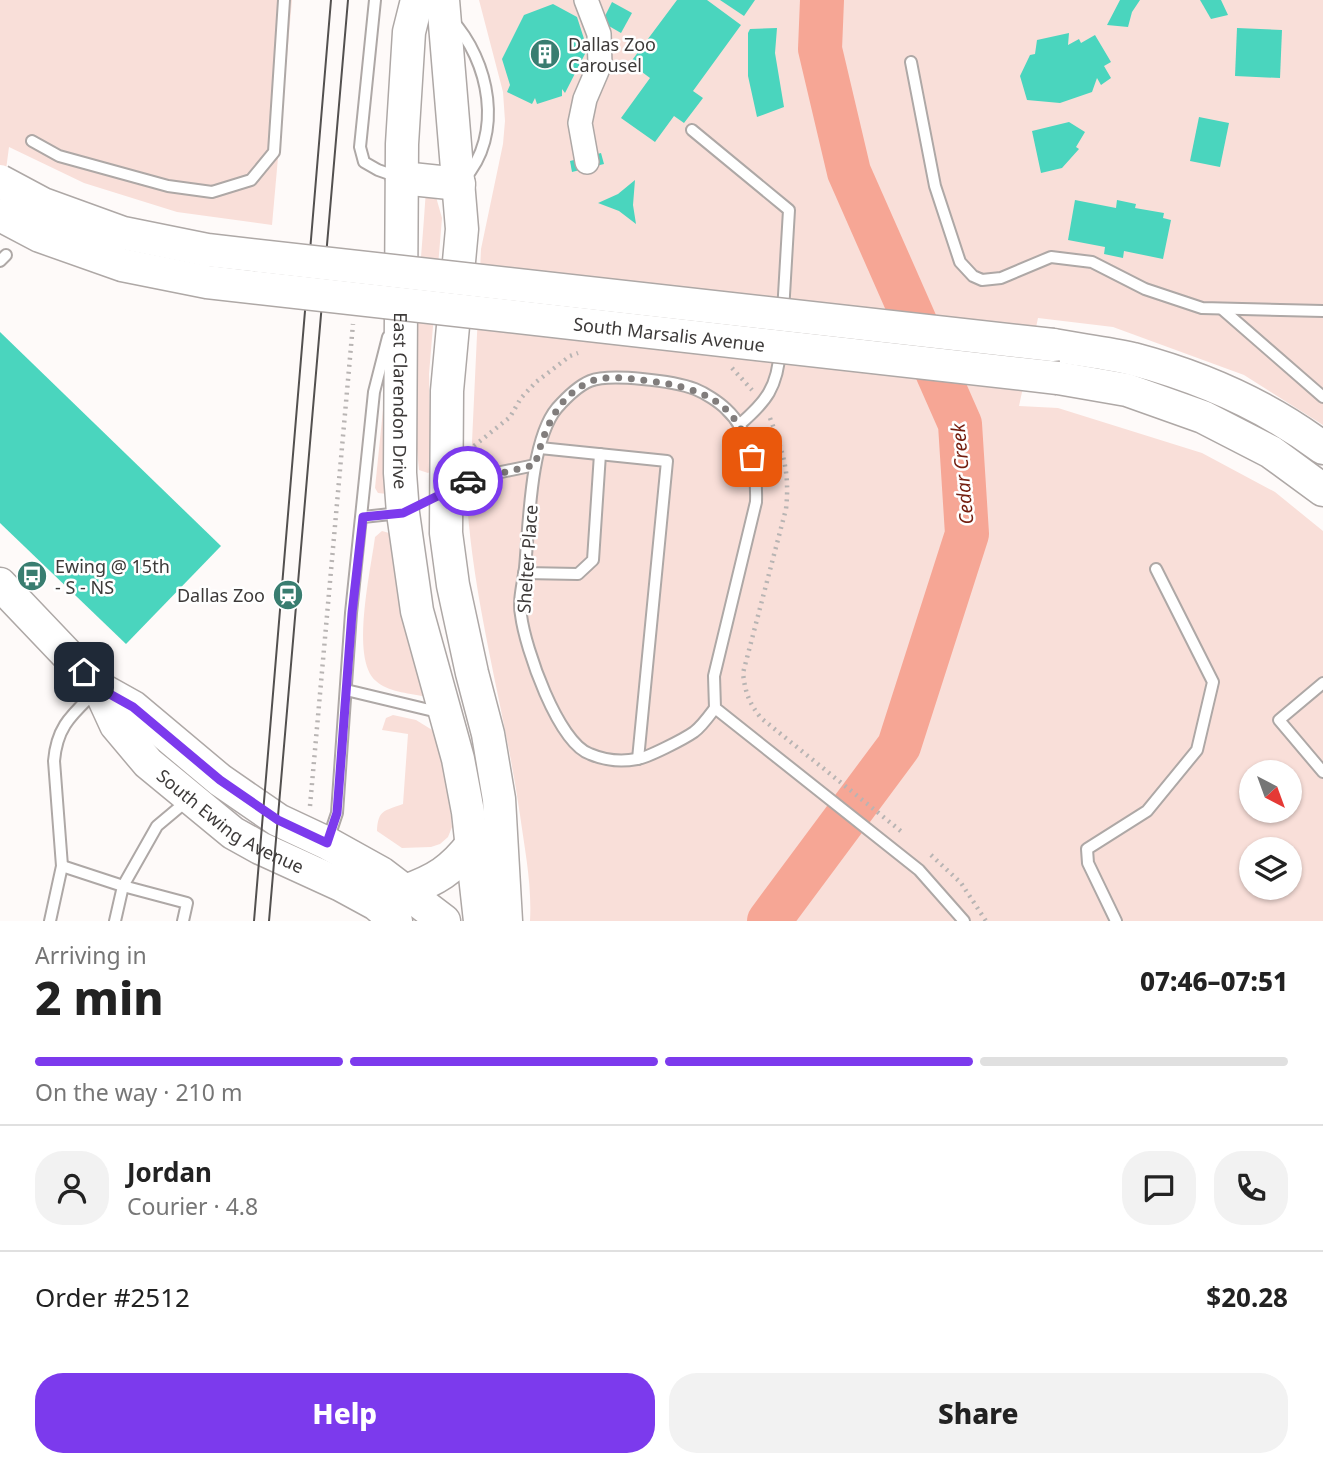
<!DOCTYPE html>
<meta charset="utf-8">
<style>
:root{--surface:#fff;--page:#f2f2f2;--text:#222;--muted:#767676;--line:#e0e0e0;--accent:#7c3aed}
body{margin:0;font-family:"Noto Sans",sans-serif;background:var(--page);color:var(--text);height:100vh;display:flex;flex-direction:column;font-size:26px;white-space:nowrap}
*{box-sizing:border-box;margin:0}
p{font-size:23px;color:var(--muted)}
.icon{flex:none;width:38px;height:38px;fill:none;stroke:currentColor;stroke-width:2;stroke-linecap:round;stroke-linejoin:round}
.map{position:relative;height:921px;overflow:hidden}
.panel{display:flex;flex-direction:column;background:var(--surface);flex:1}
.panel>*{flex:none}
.needle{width:46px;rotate:139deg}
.buttons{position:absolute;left:1239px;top:760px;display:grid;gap:14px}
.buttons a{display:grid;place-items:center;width:63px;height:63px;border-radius:50%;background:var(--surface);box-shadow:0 2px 5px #0004;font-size:35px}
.pin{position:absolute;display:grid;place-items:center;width:60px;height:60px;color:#fff;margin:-30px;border-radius:14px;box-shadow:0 4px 10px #0006}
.courier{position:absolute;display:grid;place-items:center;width:70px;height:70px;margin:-35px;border:5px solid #7c3aed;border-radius:50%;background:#fff;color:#222;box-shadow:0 2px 9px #0007}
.headline em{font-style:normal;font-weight:800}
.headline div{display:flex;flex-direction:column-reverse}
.headline{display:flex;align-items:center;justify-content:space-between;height:119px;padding:0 35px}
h1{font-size:46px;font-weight:800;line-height:52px}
.bar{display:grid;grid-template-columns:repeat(4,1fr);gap:10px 7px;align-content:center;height:84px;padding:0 35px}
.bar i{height:9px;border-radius:5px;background:var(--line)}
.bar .current{background:var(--accent)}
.bar p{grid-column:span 4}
.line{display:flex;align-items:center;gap:18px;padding:0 35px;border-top:2px solid var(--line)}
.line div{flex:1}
.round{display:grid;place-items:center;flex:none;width:74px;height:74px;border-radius:28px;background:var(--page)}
.cta{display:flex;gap:14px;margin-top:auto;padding:14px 35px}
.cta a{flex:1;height:80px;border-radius:28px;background:var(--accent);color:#fff;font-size:28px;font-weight:800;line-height:80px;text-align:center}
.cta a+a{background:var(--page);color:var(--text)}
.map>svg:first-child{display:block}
.green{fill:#f9dfd9;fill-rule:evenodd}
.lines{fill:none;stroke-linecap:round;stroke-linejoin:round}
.river{stroke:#f6a695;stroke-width:44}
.building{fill:#4ad5be}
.lane-casing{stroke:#aea8a6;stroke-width:14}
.street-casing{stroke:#aea8a6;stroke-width:26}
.secondary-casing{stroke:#aea8a6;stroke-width:35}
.path{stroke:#b8b4b3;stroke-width:4.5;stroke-dasharray:2 5;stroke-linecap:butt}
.lane{stroke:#fff;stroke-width:10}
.street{stroke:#fff;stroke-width:23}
.secondary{stroke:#fff;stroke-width:32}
.tram{stroke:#53504f;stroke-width:2}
.secondary-bridge-casing{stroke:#aea8a6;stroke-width:35;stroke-linecap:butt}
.secondary-bridge{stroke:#fff;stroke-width:32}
.done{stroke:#817d7c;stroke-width:7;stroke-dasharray:0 12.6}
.route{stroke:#7c3aed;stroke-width:9}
.labels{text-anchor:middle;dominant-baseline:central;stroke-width:5;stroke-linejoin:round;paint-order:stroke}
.poi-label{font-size:18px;fill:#3d3a39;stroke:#fff;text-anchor:start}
.street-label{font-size:18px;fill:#3d3a39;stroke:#fff}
.water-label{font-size:19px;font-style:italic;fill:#741e0f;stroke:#fff}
</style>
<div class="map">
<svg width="1323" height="921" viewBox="0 0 1323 921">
<rect width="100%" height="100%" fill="#fefaf9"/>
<!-- green -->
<g class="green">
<path d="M0 0H292L272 225 177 212 84 183 9 147 0 215Z"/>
<path d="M479 0H1323V425L1244 375 1113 327 1038 318 1019 406 1058 408 1202 453 1275 492 1323 531V921H530C532 885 525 851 520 815 505 710 474 608 467 501L474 490 472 442 481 249 503 144 505 121 503 92ZM1251 772H1290V810H1251ZM1251 849H1290V887H1251Z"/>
<path d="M426 190 436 197 442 218 429 374 431 471 428 473 419 470C408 377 420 282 426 190Z"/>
<path d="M384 400H386L387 494 378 493 375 488Z"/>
<path d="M382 531 396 535 426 693 422 696C408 693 388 692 376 681 350 659 371 570 375 537Z"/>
<path d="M393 715 416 720 437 733 446 767 452 827 448 837 440 844 431 847 402 848 377 831C378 810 384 811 403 804L408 734 382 730 386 718Z"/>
</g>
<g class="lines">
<!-- river -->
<path class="river" d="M769 921 899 746 967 534 960 424 849 172 820 49 822 0"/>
</g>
<!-- building -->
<g class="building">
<path d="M677 0H707L741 25 693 91 703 98 684 123 674 116 655 142 621 118 650 78 630 63Z"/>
<path d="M720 0H755L744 16Z"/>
<path d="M1120 0H1140L1132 12 1128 27 1107 25Z"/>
<path d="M1200 0H1221L1228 15 1211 19Z"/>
<path d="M612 2 632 13 621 33 602 22Z"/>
<path d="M553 4 577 17 586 45 582 48 587 50 565 93 562 89V96L537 104 535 98 532 104 507 92 510 85 502 59 524 15Z"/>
<path d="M777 28 775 53 784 107 757 117 748 76V33L750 29Z"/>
<path d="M1237 28 1282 30 1280 78 1235 76Z"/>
<path d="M1069 33 1068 45 1079 39 1081 43 1095 35 1111 62 1104 66 1111 78 1101 85 1097 78 1092 92 1060 103 1027 100 1020 76 1030 55 1035 54 1037 40Z"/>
<path d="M1199 117 1229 123 1220 167 1190 161Z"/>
<path d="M1069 122 1085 132 1076 147 1079 149 1062 168 1041 173 1032 131Z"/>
<path d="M601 153 604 164 572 172 570 161Z"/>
<path d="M635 180 633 205 636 224 619 211 598 203 618 194Z"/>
<path d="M1075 200 1116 208 1117 200 1136 204 1135 208 1164 213 1163 218 1171 220 1163 259 1124 251 1123 258 1104 254 1105 247 1068 240Z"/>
<path d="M0 332 221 546 126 644 0 523Z"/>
</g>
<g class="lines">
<!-- lane casing -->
<g class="lane-casing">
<g id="lane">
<path d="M375 0 360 147 364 162 378 170 398 177"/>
<path d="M451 19C490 61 504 135 464 179"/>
<path d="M911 62 935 186 960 262 973 276 982 280 1001 278 1051 257 1092 262 1145 289 1202 308 1323 311"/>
<path d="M692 130 789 210 783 312"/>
<path d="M32 141 59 156 168 186 212 192 251 180 274 152 284 0"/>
<path d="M0 261 6 255"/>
<path d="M1222 309 1323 397"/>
<path d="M739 425C766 402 778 387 780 349"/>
<path d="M540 448 667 461 638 759"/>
<path d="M451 489 477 477 535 465"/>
<path d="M363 517 400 513"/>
<path d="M524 573 578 574 593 560 600 454"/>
<path d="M1323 683 1279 720 1323 772"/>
<path d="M346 690 442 713"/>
<path d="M715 708C709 716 702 726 694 732 684 739 647 758 637 759 621 762 604 760 590 754 558 743 525 648 521 615 518 601 523 583 525 568 529 526 530 440 557 408 565 399 578 386 590 381 610 373 674 381 695 389 705 393 719 402 726 409 751 432 757 471 756 502L714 676 715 708 919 870 964 921"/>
<path d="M328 840 337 813 351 613 374 392 388 337"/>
<path d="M62 866 123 886 115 921"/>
<path d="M50 921 62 866 54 761C57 725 73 714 97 690"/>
<path d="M183 921 187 903 123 886 157 826 188 800"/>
<path d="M1116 921 1088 863 1087 849 1147 811 1197 750 1213 682 1156 569"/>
</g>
</g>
<!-- street casing -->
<g class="street-casing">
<path id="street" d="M586 0 599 34 600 64 585 99 580 123 587 162"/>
</g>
<!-- secondary casing -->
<g class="secondary-casing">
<g id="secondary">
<path id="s1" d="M417 0 409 32 402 144 400 473 403 513 417 611 458 759 468 812 480 921"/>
<path d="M443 0 462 229 447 391 446 533 453 585 472 673 488 734 499 799 506 921"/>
<path d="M402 178 459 184"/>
<path d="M1053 345C1079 350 1107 353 1133 359 1201 377 1267 406 1323 448"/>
<path d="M1058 378 1127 390 1203 417 1271 452 1323 490"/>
<path d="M0 584 99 688 133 707 220 780 278 820 327 843 381 873 444 921"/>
<path id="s2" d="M99 688 116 725 148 763 233 833 260 848 341 885 376 904 396 921"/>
<path d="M405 891C436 880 452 870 472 844"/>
</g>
</g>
<!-- path -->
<g class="path">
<path d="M732 368 752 390"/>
<path d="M770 418C783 452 790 472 786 509L743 673C745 692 749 703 761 718L902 832"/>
<path d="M474 446 510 417 521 398 536 382 570 356 578 353"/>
<path d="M310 806 353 324"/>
<path d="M931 855 961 883 986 921"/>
</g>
<!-- lane -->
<use href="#lane" class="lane"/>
<!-- street -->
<use href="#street" class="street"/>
<!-- secondary -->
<use href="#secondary" class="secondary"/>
<!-- tram -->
<g class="tram">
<path d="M254 921 331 0"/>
<path d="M269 921 348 0"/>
</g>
<!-- secondary-bridge casing -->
<g class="secondary-bridge-casing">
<g id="secondary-bridge">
<path d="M0 181 43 204 123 233 207 250 1053 345"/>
<path id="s3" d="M0 215 40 236 122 265 207 282 1058 378"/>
</g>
</g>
<!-- secondary-bridge -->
<use href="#secondary-bridge" class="secondary-bridge"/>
</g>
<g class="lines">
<!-- done -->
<path class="done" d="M468 481 535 465C544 432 555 398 589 382 604 375 626 378 642 380 698 387 736 398 752 457"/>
<!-- route -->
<path class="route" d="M84 672 99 688 133 707 220 780 278 820 327 843 337 813 352 613 363 517 403 513 468 481"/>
</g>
<!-- icons -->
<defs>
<g id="building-disc" transform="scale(1.575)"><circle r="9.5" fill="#397d70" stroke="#fff"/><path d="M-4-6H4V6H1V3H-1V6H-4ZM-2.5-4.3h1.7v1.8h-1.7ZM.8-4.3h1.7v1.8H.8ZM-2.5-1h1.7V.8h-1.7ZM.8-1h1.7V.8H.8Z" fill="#fff"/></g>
<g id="bus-disc" transform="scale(1.575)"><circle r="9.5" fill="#397d70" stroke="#fff"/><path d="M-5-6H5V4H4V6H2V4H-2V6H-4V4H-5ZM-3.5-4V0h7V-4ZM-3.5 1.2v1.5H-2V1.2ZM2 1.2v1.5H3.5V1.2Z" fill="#fff"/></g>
<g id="station-disc" transform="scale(1.575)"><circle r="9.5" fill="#397d70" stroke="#fff"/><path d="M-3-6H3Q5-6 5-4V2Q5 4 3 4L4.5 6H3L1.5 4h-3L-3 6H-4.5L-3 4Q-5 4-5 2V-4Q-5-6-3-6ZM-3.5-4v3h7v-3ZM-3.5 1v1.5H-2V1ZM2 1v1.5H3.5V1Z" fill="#fff"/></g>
</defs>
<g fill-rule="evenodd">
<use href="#building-disc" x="545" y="54"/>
<use href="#bus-disc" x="32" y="576"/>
<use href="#station-disc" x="288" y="595"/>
</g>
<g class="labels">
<!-- poi labels -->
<g class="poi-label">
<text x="568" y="44">Dallas Zoo<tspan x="568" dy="21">Carousel</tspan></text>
<text x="55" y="566">Ewing @ 15th<tspan x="55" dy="21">- S - NS</tspan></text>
<text x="265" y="595" text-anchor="end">Dallas Zoo</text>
</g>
<!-- street labels -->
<g class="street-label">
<text stroke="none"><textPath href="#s3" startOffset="684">South Marsalis Avenue</textPath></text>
<text stroke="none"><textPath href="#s1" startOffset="402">East Clarendon Drive</textPath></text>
<text transform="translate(527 559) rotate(-86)">Shelter Place</text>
<text stroke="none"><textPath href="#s2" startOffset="192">South Ewing Avenue</textPath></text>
</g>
<!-- water labels -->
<g class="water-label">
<text transform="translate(962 474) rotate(-95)">Cedar Creek</text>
</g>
</g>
</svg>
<div class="buttons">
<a><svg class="needle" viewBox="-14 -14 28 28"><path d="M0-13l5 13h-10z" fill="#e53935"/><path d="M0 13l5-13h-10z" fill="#767676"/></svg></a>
<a><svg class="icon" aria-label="layers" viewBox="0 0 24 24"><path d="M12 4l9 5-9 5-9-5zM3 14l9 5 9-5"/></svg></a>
</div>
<div class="pin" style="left:752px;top:457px;background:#ea580c"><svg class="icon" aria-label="bag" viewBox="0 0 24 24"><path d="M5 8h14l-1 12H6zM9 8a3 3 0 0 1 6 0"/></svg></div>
<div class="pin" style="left:84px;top:672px;background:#1f2937"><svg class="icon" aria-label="home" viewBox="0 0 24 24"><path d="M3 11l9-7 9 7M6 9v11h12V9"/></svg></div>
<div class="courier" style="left:468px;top:481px"><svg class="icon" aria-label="car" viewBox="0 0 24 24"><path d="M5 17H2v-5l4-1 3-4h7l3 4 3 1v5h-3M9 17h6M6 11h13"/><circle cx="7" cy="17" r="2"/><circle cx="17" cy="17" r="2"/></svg></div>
</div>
<section class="panel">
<div class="headline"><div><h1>2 min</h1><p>Arriving in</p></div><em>07:46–07:51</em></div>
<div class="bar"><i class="current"></i><i class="current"></i><i class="current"></i><i></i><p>On the way · 210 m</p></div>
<div class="line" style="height:126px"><a class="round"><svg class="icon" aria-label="person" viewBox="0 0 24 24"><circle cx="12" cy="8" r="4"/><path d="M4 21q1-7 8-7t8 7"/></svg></a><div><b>Jordan</b><p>Courier · 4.8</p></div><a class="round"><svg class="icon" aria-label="chat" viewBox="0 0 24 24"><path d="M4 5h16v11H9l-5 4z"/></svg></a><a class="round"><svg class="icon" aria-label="phone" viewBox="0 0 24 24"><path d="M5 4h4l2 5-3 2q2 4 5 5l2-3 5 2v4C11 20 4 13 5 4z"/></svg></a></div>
<div class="line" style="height:91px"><div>Order #2512</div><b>$20.28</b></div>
<div class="cta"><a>Help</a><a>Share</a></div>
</section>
